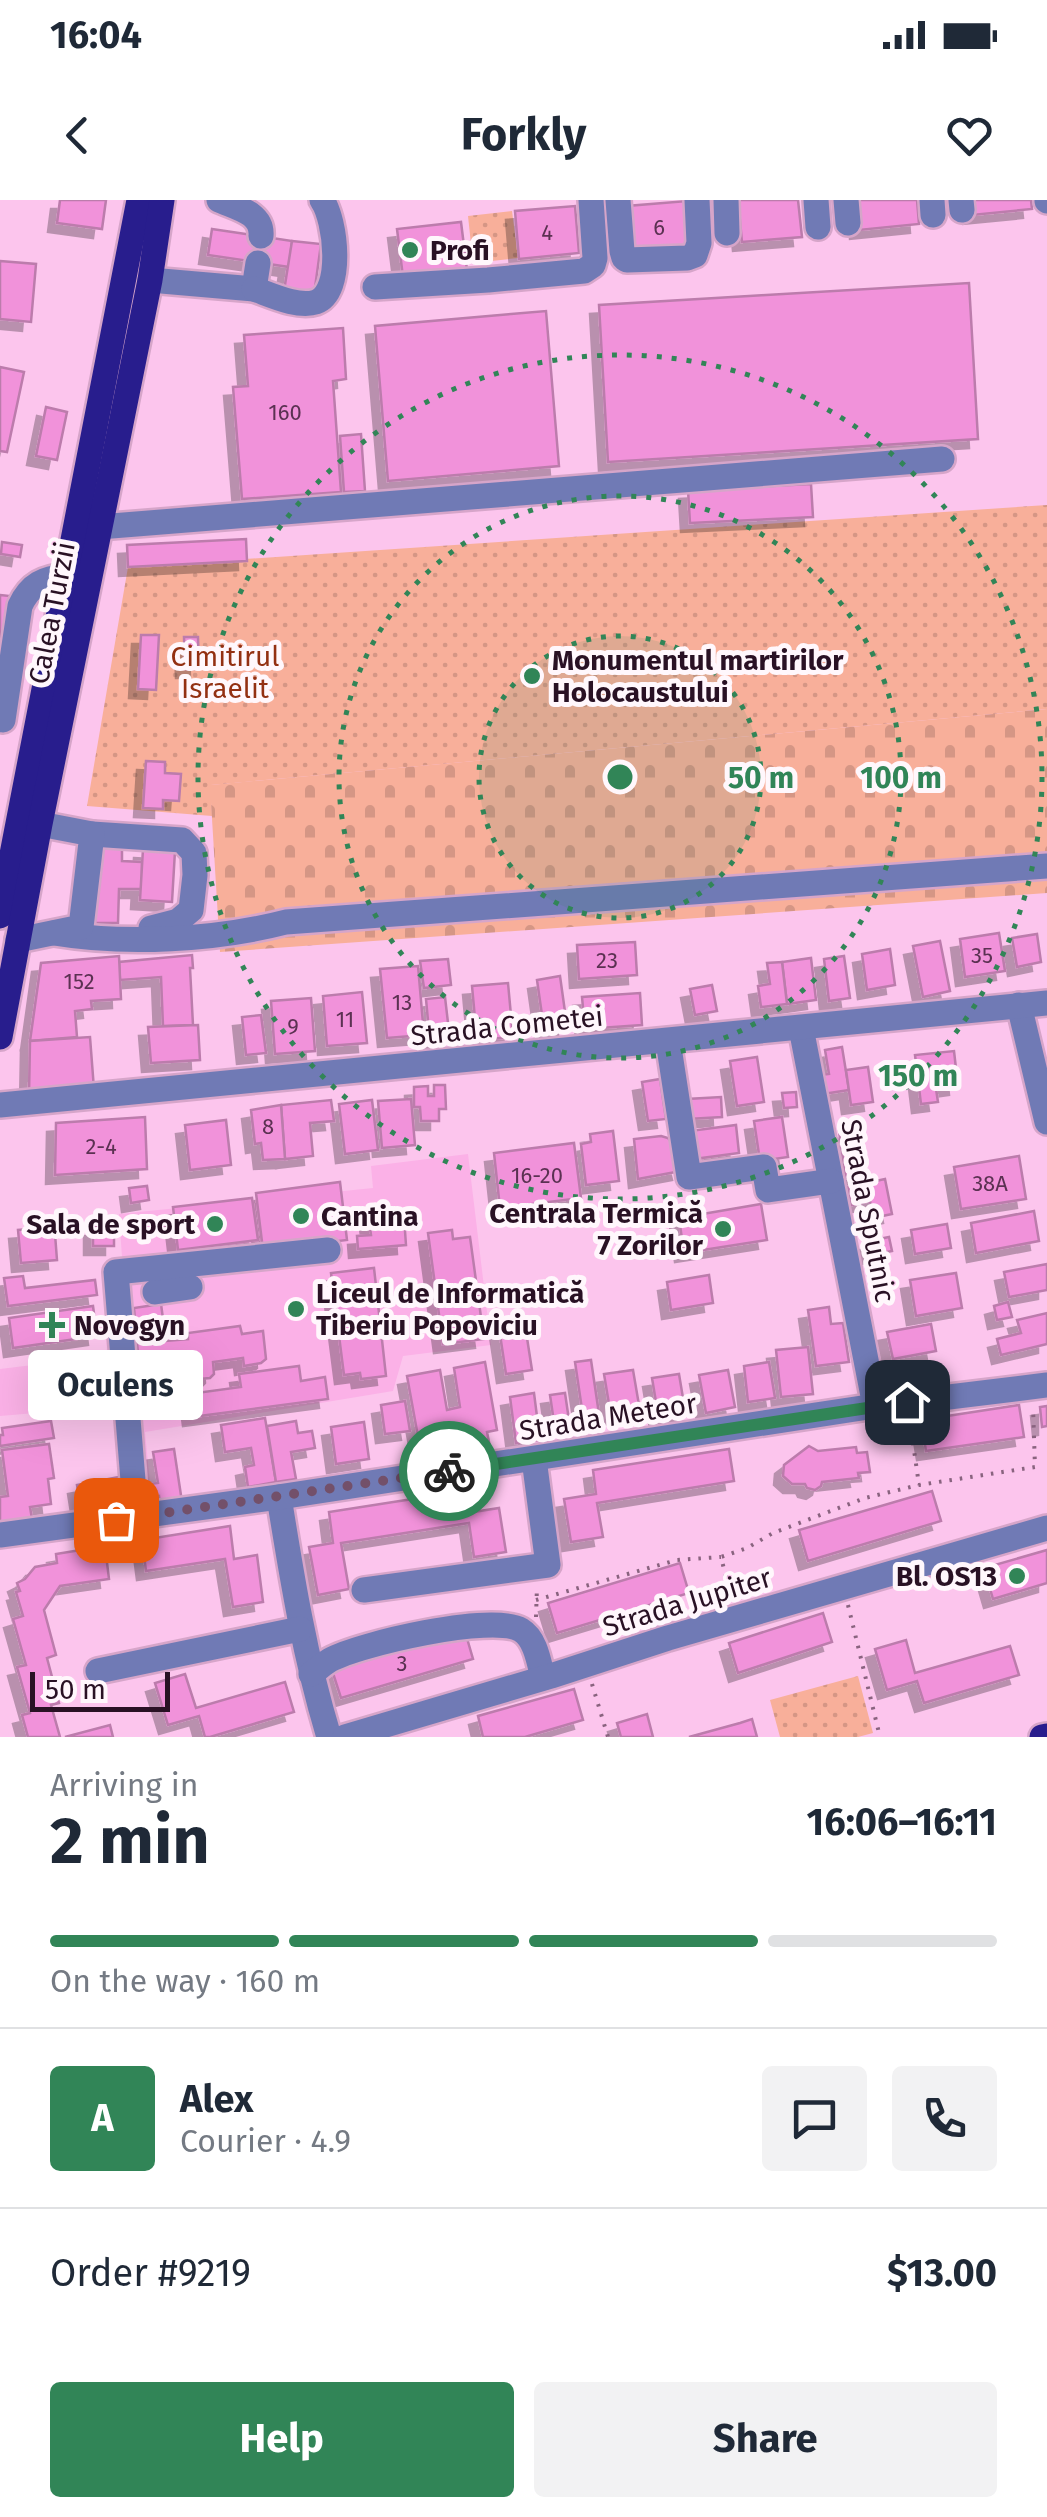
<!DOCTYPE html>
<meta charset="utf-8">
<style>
:root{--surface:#fff;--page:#f2f2f3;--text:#1f2937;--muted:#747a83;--line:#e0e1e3;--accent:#318557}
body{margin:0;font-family:"Fira Sans",sans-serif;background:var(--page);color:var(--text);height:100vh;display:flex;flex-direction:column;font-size:38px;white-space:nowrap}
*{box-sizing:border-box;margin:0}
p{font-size:32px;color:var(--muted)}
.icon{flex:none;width:55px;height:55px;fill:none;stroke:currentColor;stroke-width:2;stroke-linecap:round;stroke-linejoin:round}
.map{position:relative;height:1537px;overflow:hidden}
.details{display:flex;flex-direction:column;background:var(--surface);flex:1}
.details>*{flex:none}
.scale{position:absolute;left:30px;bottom:25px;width:140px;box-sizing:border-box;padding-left:10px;border:5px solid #291124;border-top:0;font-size:28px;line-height:35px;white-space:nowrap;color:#291124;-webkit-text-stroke:8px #fff7fc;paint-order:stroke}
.pin{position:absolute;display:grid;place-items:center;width:85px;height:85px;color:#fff;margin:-42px;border-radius:20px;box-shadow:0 5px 15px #0006}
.courier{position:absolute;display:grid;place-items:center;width:100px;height:100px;margin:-50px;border:8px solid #318557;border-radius:50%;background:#fff;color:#222;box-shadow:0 2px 12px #0007}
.bubble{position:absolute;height:70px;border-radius:10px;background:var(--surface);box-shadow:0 10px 40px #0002;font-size:32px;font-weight:700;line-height:70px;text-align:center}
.headline em{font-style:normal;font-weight:700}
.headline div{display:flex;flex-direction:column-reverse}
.headline{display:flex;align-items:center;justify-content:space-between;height:170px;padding:0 50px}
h1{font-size:65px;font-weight:700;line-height:75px}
.bar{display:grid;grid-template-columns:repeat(4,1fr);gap:15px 10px;align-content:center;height:120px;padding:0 50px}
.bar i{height:12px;border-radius:8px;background:var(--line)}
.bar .current{background:var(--accent)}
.bar p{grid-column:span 4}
.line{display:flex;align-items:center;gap:25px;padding:0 50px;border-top:2px solid var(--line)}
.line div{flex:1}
.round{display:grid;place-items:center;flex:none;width:105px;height:105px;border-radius:10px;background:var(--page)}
.cta{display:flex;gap:20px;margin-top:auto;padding:20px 50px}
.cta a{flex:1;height:115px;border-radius:10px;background:var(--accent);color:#fff;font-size:40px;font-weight:700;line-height:115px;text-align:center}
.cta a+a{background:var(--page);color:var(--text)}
.status{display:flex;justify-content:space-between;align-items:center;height:70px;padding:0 50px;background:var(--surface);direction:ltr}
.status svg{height:28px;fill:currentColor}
header{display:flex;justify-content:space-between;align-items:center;height:130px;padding:0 50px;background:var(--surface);font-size:45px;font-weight:700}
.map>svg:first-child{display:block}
.built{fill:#fbb1e7}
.green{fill:url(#green-dots)}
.cemetery{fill:url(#cemetery-stones)}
.building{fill:#f192da;stroke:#bc7cac;stroke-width:2.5;filter:url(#shadow)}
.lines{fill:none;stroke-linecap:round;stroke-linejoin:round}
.minor-casing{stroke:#d6a5c9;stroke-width:30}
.major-casing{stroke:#d6a5c9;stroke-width:30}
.path{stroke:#89637f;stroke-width:4;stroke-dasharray:2.5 8;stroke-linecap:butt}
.minor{stroke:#707ab5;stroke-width:25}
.major{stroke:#281d8d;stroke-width:25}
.done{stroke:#73506a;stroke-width:10;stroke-dasharray:0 18}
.route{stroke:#318557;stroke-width:12}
.ring{fill:none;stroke:#318557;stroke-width:5;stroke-dasharray:5 10}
.poi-dot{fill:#318557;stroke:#fff7fc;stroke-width:4}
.labels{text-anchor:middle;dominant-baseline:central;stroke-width:10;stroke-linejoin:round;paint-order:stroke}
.number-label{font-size:22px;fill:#5b3152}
.poi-label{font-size:28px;font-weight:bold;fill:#291124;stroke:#fff7fc;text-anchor:start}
.street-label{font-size:28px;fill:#291124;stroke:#fff7fc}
.park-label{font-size:28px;fill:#933012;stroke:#fff7fc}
.centre{fill:#318557;stroke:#fff7fc;stroke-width:5}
.ring-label{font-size:30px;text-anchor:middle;font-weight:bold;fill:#318557;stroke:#fff7fc;stroke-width:10;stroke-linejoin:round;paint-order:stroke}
</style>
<div class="status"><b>16:04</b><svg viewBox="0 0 49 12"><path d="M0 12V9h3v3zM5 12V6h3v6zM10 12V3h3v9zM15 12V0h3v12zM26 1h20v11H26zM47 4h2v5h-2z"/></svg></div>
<header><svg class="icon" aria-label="back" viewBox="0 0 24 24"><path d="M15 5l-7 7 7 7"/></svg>Forkly<svg class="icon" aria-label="heart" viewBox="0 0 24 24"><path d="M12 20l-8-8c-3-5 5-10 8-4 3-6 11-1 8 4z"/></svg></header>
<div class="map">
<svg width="1047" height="1537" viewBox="0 0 1047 1537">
<defs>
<pattern id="green-dots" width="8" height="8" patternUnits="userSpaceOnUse" patternTransform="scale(2.5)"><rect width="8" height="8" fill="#f8af9a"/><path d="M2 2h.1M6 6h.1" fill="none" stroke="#d59685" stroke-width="1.8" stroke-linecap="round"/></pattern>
<pattern id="cemetery-stones" width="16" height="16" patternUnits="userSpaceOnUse" patternTransform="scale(2.5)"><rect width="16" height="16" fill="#f8af9a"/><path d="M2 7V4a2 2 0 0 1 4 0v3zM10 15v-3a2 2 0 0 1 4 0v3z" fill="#d59685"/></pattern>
<filter id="shadow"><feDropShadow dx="-9" dy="9" stdDeviation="0" flood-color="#0004"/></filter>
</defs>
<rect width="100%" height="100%" fill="#fcc5ed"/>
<!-- built -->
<path class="built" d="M468 954 491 1145 403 1156 393 1191 145 1232 153 1314 127 1318 117 1206 0 1216V1169L107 1156 104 1074 123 1071 119 1014 373 988 371 966Z"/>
<!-- green -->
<g class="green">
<path d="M512 11 518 58 473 63 468 16Z"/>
<path d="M1047 305V509L211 585 212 616 87 606 128 367Z"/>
<path d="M858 1476 873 1533 858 1537H780L770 1500Z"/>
</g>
<!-- cemetery -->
<path class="cemetery" d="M1047 509V693L220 752 210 585Z"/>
<!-- building -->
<g class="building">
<path d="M60 0H106L102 29 57 23Z"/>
<path d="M738 0H798L802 37 742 42Z"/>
<path d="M857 0H917L919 24 859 30Z"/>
<path d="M970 0H1031L1032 9 972 15Z"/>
<path d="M687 1 691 48 631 53 627 6Z"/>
<path d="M575 6 579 53 519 59 515 11Z"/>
<path d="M461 22 467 70 403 77 397 29Z"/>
<path d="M212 29 292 41 289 67 208 55Z"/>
<path d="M292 41 321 44 314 95 284 91Z"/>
<path d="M0 61 36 64 31 122 0 119Z"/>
<path d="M969 83 978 239 608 262 599 105Z"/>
<path d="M546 111 559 266 388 281 375 126Z"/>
<path d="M343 128 346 179 333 181 341 292 242 299 233 187 248 186 244 135Z"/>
<path d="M0 167 24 172 7 252 0 251Z"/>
<path d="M46 207 67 212 57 260 36 256Z"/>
<path d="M361 234 365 291 344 292 340 236Z"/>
<path d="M811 284 813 317 690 323 688 290Z"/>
<path d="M246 339 247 361 128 367 127 345Z"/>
<path d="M2 342 22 345 20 357 1 354Z"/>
<path d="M0 395 10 396 0 455Z"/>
<path d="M141 435H159L156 490 138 489Z"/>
<path d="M184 437H198L199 469H185Z"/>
<path d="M146 561 165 562V573L181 574 179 601 163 600V609L143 608Z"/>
<path d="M97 648 122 649V661L142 662V689H119L118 723H95Z"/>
<path d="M143 649 175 651 172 702 140 700Z"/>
<path d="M999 733 1005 771 965 777 960 739Z"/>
<path d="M1037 734 1041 762 1017 767 1012 738Z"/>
<path d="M940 741 950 791 923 797 913 746Z"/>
<path d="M635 742 637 775 579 779 577 745Z"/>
<path d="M890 749 895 785 867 790 862 754Z"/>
<path d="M192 755 193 768H190L193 825 163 826 161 777 120 780 119 762Z"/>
<path d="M119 756 121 799 91 801 92 809 75 811 77 837 30 841 41 763Z"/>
<path d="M844 756 850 798 829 801 824 759Z"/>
<path d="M811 758 816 800 787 804 782 762Z"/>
<path d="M448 759 451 785 424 788 420 761Z"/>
<path d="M782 762 787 804 761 807 758 786 770 784 767 763Z"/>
<path d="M418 766 424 835 387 838 380 769Z"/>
<path d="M560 776 567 826 544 829 537 780Z"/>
<path d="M508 783 513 837 477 840 472 786Z"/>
<path d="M712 785 717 811 695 815 690 789Z"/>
<path d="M362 792 367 843 327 846 323 796Z"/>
<path d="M640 793 642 825 585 829 582 797Z"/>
<path d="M445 797 450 840 430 842 426 799Z"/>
<path d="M311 798 315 851 275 854 271 801Z"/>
<path d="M261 815 266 853 246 855 242 817Z"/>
<path d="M198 825 200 860 151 863 148 827Z"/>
<path d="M90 837 94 889 29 895 30 841Z"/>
<path d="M842 847 849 890 823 894 820 875 829 874 825 850Z"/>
<path d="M954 851 958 886 936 889 938 902 921 904 915 855Z"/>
<path d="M757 857 764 902 737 906 730 861Z"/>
<path d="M868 867 873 902 851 905 846 870Z"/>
<path d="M660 879 666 919 648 921 642 882Z"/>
<path d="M434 885H445L446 909H439V921H421L420 907H414V887L428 886V896H434Z"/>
<path d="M796 892 797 907 784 908 782 893Z"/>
<path d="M721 897 722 917 688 919 687 899Z"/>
<path d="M411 899 415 945 382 948 378 901Z"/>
<path d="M331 900 334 921 310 923 313 956 285 959 281 905Z"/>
<path d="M372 900 378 950 345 954 339 904Z"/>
<path d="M281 905 285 959 263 960 261 943 255 944 251 910Z"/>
<path d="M145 917 147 969 55 975 56 923Z"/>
<path d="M782 917 788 957 760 961 754 921Z"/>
<path d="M226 920 231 965 190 970 185 925Z"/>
<path d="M736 925 739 953 694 959 690 931Z"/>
<path d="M859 928 866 975 846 978 839 931Z"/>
<path d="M613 931 619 981 586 985 581 944 591 942 590 934Z"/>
<path d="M661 936 668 938 674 944 681 971 638 979 634 939Z"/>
<path d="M574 943 581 998 500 1008 494 953Z"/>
<path d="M1019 956 1026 999 961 1009 954 967Z"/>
<path d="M885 979 892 1014 873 1018 870 1001 852 1005 848 987Z"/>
<path d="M340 982 347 1040 263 1050 256 993Z"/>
<path d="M147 986 149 1000 131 1003 129 988Z"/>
<path d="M252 998 258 1040 178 1050 173 1007Z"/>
<path d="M761 1004 767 1040 684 1053 679 1018Z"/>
<path d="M1034 1011 1039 1041 976 1053 971 1023Z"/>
<path d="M404 1017 406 1045 358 1049 357 1036 371 1035 369 1020Z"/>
<path d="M947 1024 951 1048 915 1054 911 1030Z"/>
<rect x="93" y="1027" width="21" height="19"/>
<path d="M44 1028 45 1036 55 1034 57 1060 21 1063 18 1030Z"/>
<path d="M452 1030 453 1039 470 1037 484 1139 443 1144 428 1033Z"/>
<path d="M889 1037 892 1051 866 1056 864 1042Z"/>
<path d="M1047 1064V1090L1009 1097 1004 1072Z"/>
<path d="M374 1068 386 1176 361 1179 360 1173 344 1175 331 1073Z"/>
<path d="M956 1073 962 1108 916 1116 910 1080Z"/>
<path d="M709 1075 713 1103 671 1110 667 1082Z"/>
<path d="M23 1076 25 1088 95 1080 97 1095 8 1106 4 1078Z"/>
<path d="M1008 1102 1012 1117 997 1120 994 1106Z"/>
<path d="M161 1104 166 1141 188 1139V1133L240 1126 242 1134 263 1131 266 1159 261 1163 244 1166 243 1158 213 1162 214 1174 210 1178 153 1183 151 1177 146 1179V1175L140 1176 134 1108Z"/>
<path d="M93 1106 97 1136 13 1148 9 1118Z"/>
<path d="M829 1107 831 1124 843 1123 849 1162 816 1166 808 1110Z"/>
<path d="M1047 1113V1144L1001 1155 997 1139 1021 1133 1017 1120Z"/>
<path d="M931 1124 936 1151 893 1159 887 1132Z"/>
<path d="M525 1125 532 1170 506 1174 499 1128Z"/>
<path d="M808 1147 813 1194 781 1197 776 1150Z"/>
<path d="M591 1160 599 1214 583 1216 575 1162Z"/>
<path d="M485 1162 497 1230 487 1232 490 1247 429 1257 426 1241 419 1242 407 1176 440 1170 447 1210 460 1207 454 1168Z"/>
<path d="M769 1162 775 1198 748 1202 744 1166Z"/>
<path d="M299 1166 301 1181 325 1177 328 1199 192 1217 189 1194 241 1187 239 1174Z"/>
<path d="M633 1170 640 1211 611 1216 604 1174Z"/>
<path d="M728 1170 735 1207 706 1213 699 1175Z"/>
<path d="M679 1174 686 1216 659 1220 652 1178Z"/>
<path d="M534 1193 540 1240 516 1243 510 1197Z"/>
<path d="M565 1193 570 1227 555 1229 550 1195Z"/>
<path d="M405 1201 410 1231 385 1234 381 1205Z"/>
<path d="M1019 1205 1024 1237 926 1251 921 1220Z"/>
<path d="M1047 1206V1226L1042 1227 1040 1207Z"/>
<path d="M265 1218 276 1282 248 1287 245 1267 254 1265 251 1248 225 1252 221 1225Z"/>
<path d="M51 1221 54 1238 0 1246V1235H3L2 1228Z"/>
<path d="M296 1221 298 1233 312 1231 315 1248 291 1252 296 1279 276 1282 267 1226Z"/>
<path d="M364 1222 369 1259 336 1264 331 1227Z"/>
<path d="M49 1244 54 1278 48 1279 51 1304 30 1307 32 1319 0 1323V1297L8 1296 2 1250Z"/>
<path d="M809 1246 818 1251 856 1247 857 1253 867 1252 870 1272 858 1273 859 1278 822 1282 821 1286 815 1290 807 1288 805 1284H792L783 1276 784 1265Z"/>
<path d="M174 1249 182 1302 160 1305 159 1296 151 1297 149 1284 158 1283 153 1252Z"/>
<path d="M729 1249 734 1281 597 1303 603 1337 571 1342 564 1299 596 1294 593 1270Z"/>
<path d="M119 1277 124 1308 82 1316 77 1285Z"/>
<path d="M464 1291 467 1313 499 1308 506 1352 474 1357 469 1323 341 1343 349 1389 318 1395 309 1347 333 1343 329 1312Z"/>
<path d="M932 1291 941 1321 808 1361 799 1330Z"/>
<path d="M230 1326 234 1359 257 1355 263 1402 233 1407 225 1359 146 1371 142 1340Z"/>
<path d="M105 1346 109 1379 60 1386 44 1410 56 1455 47 1458 59 1503 51 1505 60 1537H28L22 1515 30 1513 17 1467 26 1465 13 1419 23 1416 16 1392 20 1391 17 1383 25 1379 35 1367 57 1363 56 1354Z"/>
<path d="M1047 1350V1383L993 1399 984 1368Z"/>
<path d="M680 1363 689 1393 557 1433 548 1403Z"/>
<path d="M823 1413 832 1442 738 1473 729 1443Z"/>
<path d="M464 1428 473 1459 341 1498 331 1467Z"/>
<path d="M906 1440 915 1473 1010 1446 1019 1475 924 1503 917 1481 887 1490 875 1449Z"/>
<path d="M185 1474 196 1508 285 1482 294 1512 210 1537H205L199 1516 168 1525 155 1483Z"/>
<path d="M574 1489 583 1520 525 1537H483L478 1516Z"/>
<path d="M647 1514 653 1537H621L617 1523Z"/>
<path d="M752 1519 757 1537H689L740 1523Z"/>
<path d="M110 1525 113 1537H65Z"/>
</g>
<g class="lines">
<!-- minor casing -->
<g class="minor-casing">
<g id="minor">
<path d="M219 0C237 8 263 13 261 36"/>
<path d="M618 0 622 51 624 58 627 60 687 58 695 55 699 43 697 0"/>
<path d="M726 0 727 33"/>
<path d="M816 0 818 27"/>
<path d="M846 0 848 23"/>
<path d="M932 0 933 15"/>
<path d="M961 0 962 10"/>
<path d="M1047 0V1"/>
<path d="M150 80 254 89 258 63"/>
<path d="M375 87 488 80 584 71 593 65 595 58 591 0"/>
<path d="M254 89C271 95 298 108 316 102 344 92 336 20 322 0"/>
<path d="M99 327 942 259"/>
<path d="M3 520 20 406C30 384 44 378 67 376"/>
<path d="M92 634 182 640 194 653 195 675 191 710 178 721 151 728"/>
<path d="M54 733C126 745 216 740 286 722L1047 666"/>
<path d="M18 740 81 727 92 634 40 624"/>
<path d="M1019 805 1047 922"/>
<path d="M801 828 875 1206"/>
<path d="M668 841 689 977 764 967 768 990 831 981"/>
<path d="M0 905 1047 803"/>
<path d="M155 1092 190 1087"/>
<path d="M279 1297C292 1378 305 1458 329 1537"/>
<path d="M136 1317 116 1072 328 1050"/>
<path d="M0 1335 279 1297 875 1206 1047 1185"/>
<path d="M364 1390 548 1365 534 1259"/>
<path d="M98 1471 300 1429"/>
<path d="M311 1474C317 1470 323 1464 330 1460 359 1444 492 1413 521 1430 536 1439 539 1463 543 1478"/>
<path d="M345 1537 551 1476 668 1438 1047 1328"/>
</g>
</g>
<!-- major casing -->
<g class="major-casing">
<g id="major">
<path d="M0 716 139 0"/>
<path d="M0 837 40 624 150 80 162 0"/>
<path d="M1042 1537 1047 1536"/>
</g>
</g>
<!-- path -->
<g class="path">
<path d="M910 1222 919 1285"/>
<path d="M731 1397 721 1357 747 1348 773 1333 865 1298 919 1285 1035 1267 1033 1207"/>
<path d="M536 1400 677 1360 721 1357"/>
<path d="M848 1405 880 1537"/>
<path d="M536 1417 537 1386"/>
<path d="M592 1484 608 1537"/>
</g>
<!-- minor -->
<use href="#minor" class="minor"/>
<!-- major -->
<use href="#major" class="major"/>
</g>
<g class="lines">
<!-- done -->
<path class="done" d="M116 1320 449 1271"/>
<!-- route -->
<path class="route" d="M449 1271 907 1202"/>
</g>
<!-- distance rings -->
<circle cx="620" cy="577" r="141" fill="#318557" fill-opacity=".12"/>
<g class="ring">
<circle cx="620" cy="577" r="141"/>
<circle cx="620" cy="577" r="281"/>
<circle cx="620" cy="577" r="422"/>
</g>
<!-- markers -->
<g class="poi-dot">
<circle cx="410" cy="50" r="10"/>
<circle cx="532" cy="476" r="10"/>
<circle cx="301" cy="1016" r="10"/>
<circle cx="215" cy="1024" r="10"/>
<circle cx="723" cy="1029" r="10"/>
<circle cx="296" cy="1109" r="10"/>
<path d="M47 1110h10v10h10v10h-10v10h-10v-10h-10v-10h10z"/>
<circle cx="1017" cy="1376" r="10"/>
</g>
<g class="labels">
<!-- number labels -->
<g class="number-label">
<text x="659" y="27">6</text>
<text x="547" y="32">4</text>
<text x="285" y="212">160</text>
<text x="982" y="755">35</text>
<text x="607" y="760">23</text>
<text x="79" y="781">152</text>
<text x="402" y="802">13</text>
<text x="345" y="819">11</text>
<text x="293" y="826">9</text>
<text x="268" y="926">8</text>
<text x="101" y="946">2-4</text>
<text x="537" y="975">16-20</text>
<text x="990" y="983">38A</text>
<text x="402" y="1463">3</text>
</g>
<!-- poi labels -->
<g class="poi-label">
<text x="430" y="50">Profi</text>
<text x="552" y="460">Monumentul martirilor<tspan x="552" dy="32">Holocaustului</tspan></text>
<text x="703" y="1013" text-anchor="end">Centrala Termică<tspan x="703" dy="32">7 Zorilor</tspan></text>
<text x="321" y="1016">Cantina</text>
<text x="195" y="1024" text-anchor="end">Sala de sport</text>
<text x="316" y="1093">Liceul de Informatică<tspan x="316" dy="32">Tiberiu Popoviciu</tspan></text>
<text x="74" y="1125">Novogyn</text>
<text x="997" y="1376" text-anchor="end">Bl. OS13</text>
</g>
<!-- street labels -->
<g class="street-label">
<text transform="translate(52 413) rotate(-79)">Calea Turzii</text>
<text transform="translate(507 826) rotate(-6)">Strada Cometei</text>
<text transform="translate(868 1011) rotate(79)">Strada Sputnic</text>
<text transform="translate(608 1217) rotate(-9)">Strada Meteor</text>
<text transform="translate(687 1402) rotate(-17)">Strada Jupiter</text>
</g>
<!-- park labels -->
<g class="park-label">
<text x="225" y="456">Cimitirul<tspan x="225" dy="32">Israelit</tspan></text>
</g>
</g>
<circle cx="620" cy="577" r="15" class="centre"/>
<g class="ring-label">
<text x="761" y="588">50 m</text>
<text x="901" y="588">100 m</text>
<text x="918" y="886">150 m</text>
</g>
</svg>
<div class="scale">50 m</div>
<div class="pin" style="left:116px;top:1320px;background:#ea580c"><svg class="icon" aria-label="bag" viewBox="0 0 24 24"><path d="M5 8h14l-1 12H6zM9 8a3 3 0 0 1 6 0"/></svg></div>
<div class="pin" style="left:907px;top:1202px;background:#1f2937"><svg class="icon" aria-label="home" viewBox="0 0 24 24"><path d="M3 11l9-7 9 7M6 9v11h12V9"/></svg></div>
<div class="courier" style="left:449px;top:1271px"><svg class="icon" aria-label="bike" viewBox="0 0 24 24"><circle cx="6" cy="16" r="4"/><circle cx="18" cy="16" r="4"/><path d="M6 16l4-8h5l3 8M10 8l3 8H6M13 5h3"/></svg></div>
<div class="bubble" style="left:28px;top:1150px;width:175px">Oculens</div>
</div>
<section class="details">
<div class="headline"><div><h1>2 min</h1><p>Arriving in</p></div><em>16:06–16:11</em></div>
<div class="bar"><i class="current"></i><i class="current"></i><i class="current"></i><i></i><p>On the way · 160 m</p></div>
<div class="line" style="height:180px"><b class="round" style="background:var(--accent);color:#fff">A</b><div><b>Alex</b><p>Courier · 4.9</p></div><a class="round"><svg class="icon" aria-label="chat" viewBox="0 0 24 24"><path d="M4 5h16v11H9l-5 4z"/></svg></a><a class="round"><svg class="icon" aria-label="phone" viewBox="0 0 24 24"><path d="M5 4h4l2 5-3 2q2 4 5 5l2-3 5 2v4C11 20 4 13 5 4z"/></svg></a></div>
<div class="line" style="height:130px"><div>Order #9219</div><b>$13.00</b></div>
<div class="cta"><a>Help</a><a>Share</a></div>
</section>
